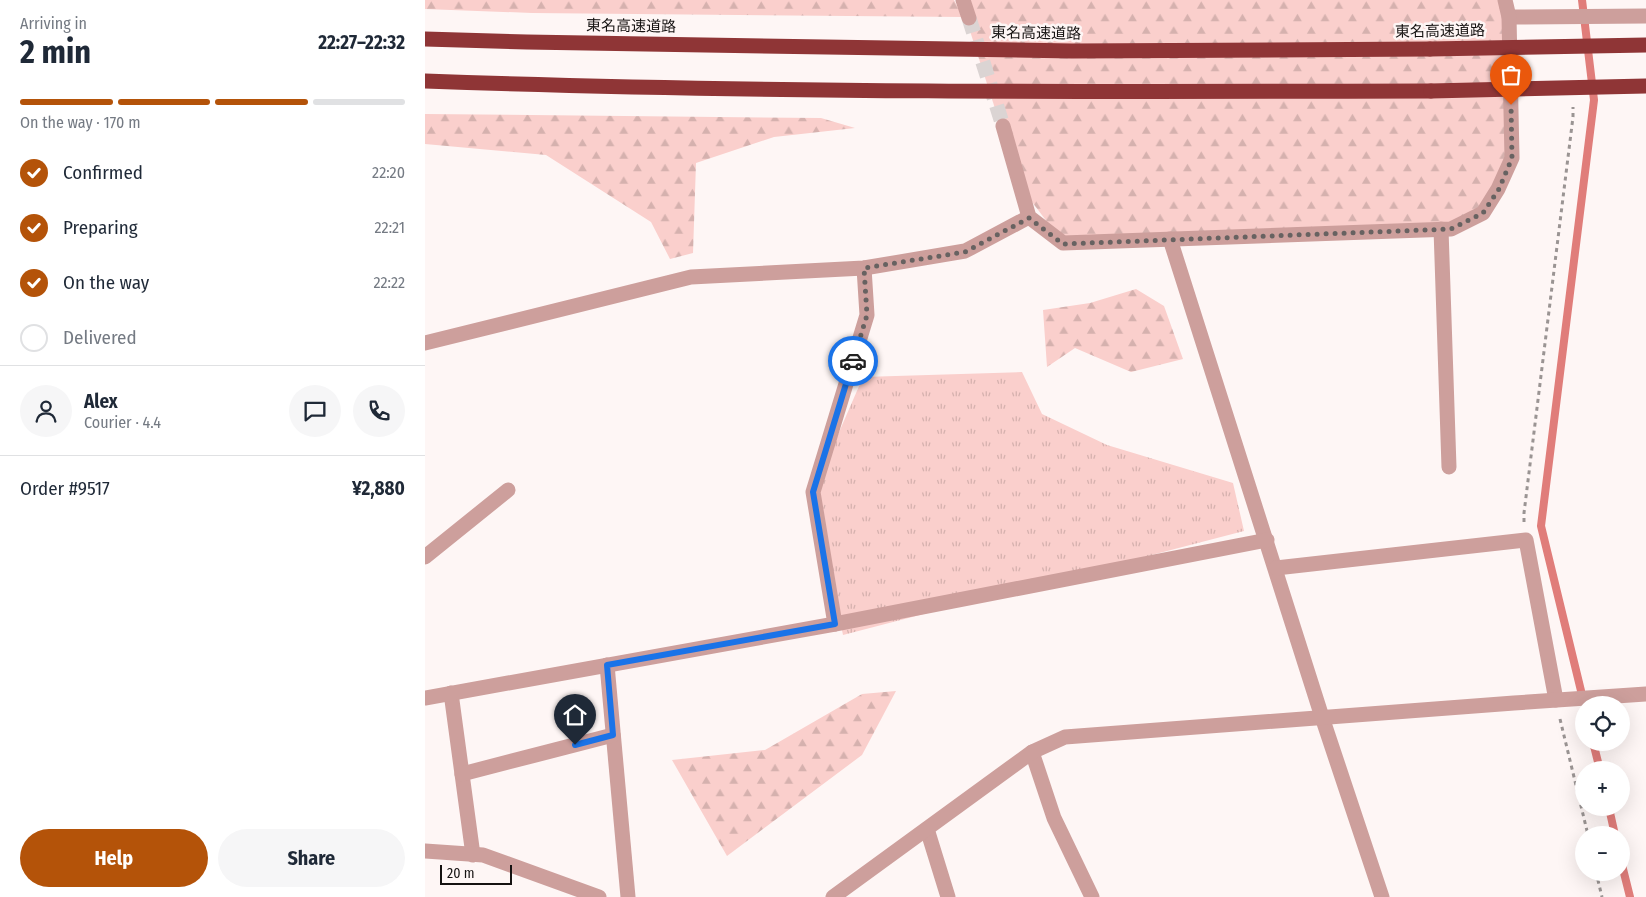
<!DOCTYPE html>
<meta charset="utf-8">
<style>
:root{--surface:#fff;--page:#f6f6f7;--text:#1f2937;--muted:#747a83;--line:#e0e1e3;--accent:#b45309}
body{margin:0;font-family:"Fira Sans Condensed","Noto Sans JP",sans-serif;background:var(--page);color:var(--text);height:100vh;display:flex;flex-direction:column;font-size:19px;white-space:nowrap}
*{box-sizing:border-box;margin:0}
p{font-size:16px;color:var(--muted)}
.icon{flex:none;width:28px;height:28px;fill:none;stroke:currentColor;stroke-width:2;stroke-linecap:round;stroke-linejoin:round}
.map{position:relative;flex:1;overflow:hidden}
.details{display:flex;flex-direction:column;background:var(--surface);width:425px}
.details>*{flex:none}
.buttons{position:absolute;left:1150px;top:696px;display:grid;gap:10px}
.buttons a{display:grid;place-items:center;width:55px;height:55px;border-radius:50%;background:var(--surface);box-shadow:0 5px 20px #0002;font-size:25px}
.scale{position:absolute;left:15px;bottom:12px;width:72px;box-sizing:border-box;padding-left:5px;border:2px solid #151211;border-top:0;font-size:14px;line-height:18px;white-space:nowrap;color:#151211;-webkit-text-stroke:4px #fef6f5;paint-order:stroke}
.pin{position:absolute;display:grid;place-items:center;width:42px;height:42px;color:#fff;margin:-51px -21px;border-radius:50% 50% 50% 0;rotate:-45deg;box-shadow:0 0 5px #0007}
.pin .icon{rotate:45deg}
.courier{position:absolute;display:grid;place-items:center;width:50px;height:50px;margin:-25px;border:4px solid #1a73e8;border-radius:50%;background:#fff;color:#222;box-shadow:0 1px 6px #0007}
.head em{font-style:normal;font-weight:700}
.head div{display:flex;flex-direction:column-reverse}
.head{display:flex;align-items:center;justify-content:space-between;height:85px;padding:0 20px}
h1{font-size:32px;font-weight:700;line-height:38px}
.bar{display:grid;grid-template-columns:repeat(4,1fr);gap:8px 5px;align-content:center;height:60px;padding:0 20px}
.bar i{height:6px;border-radius:4px;background:var(--line)}
.bar .current{background:var(--accent)}
.bar p{grid-column:span 4}
.line{display:flex;align-items:center;gap:12px;padding:0 20px;border-top:1px solid var(--line)}
.line div{flex:1}
.round{display:grid;place-items:center;flex:none;width:52px;height:52px;border-radius:26px;background:var(--page)}
ol{padding:0 20px;list-style:none}
li{display:flex;align-items:center;gap:15px;height:55px}
li p{margin-inline-start:auto}
li .icon{padding:5px;border-radius:50%;background:var(--accent);color:#fff;stroke-width:4}
li:last-child{color:var(--muted)}
li i{width:28px;height:28px;border:2px solid var(--line);border-radius:50%}
.button{display:flex;gap:10px;margin-top:auto;padding:10px 20px}
.button a{flex:1;height:58px;border-radius:30px;background:var(--accent);color:#fff;font-size:20px;font-weight:700;line-height:58px;text-align:center}
.button a+a{background:var(--page);color:var(--text)}
main{display:flex;flex:1;min-height:0}
.map>svg:first-child{display:block}
.grass{fill:url(#grass-tufts)}
.forest{fill:url(#forest-firs)}
.lines{fill:none;stroke-linecap:round;stroke-linejoin:round}
.stream{stroke:#e07d7a;stroke-width:8}
.minor-tunnel{stroke:#dbd4d3;stroke-width:15;stroke-dasharray:15 8;stroke-linecap:butt}
.path{stroke:#9a9493;stroke-width:3;stroke-dasharray:4 4;stroke-linecap:butt}
.minor{stroke:#cd9f9c;stroke-width:15}
.highway{stroke:#8f3536;stroke-width:15}
.highway-bridge{stroke:#8f3536;stroke-width:15}
.done{stroke:#676261;stroke-width:5;stroke-dasharray:0 9}
.route{stroke:#1a73e8;stroke-width:6}
.labels{text-anchor:middle;dominant-baseline:central;stroke-width:5;stroke-linejoin:round;paint-order:stroke}
.street-label{font-size:15px;fill:#151211;stroke:#fef6f5}
</style>
<main>
<section class="details">
<div class="head"><div><h1>2 min</h1><p>Arriving in</p></div><em>22:27–22:32</em></div>
<div class="bar"><i class="current"></i><i class="current"></i><i class="current"></i><i></i><p>On the way · 170 m</p></div>
<ol>
<li><svg class="icon" aria-label="check" viewBox="0 0 24 24"><path d="M5 12l5 5 9-10"/></svg>Confirmed<p>22:20</p></li>
<li><svg class="icon" aria-label="check" viewBox="0 0 24 24"><path d="M5 12l5 5 9-10"/></svg>Preparing<p>22:21</p></li>
<li><svg class="icon" aria-label="check" viewBox="0 0 24 24"><path d="M5 12l5 5 9-10"/></svg>On the way<p>22:22</p></li>
<li><i></i>Delivered</li>
</ol>
<div class="line" style="height:90px"><a class="round"><svg class="icon" aria-label="person" viewBox="0 0 24 24"><circle cx="12" cy="8" r="4"/><path d="M4 21q1-7 8-7t8 7"/></svg></a><div><b>Alex</b><p>Courier · 4.4</p></div><a class="round"><svg class="icon" aria-label="chat" viewBox="0 0 24 24"><path d="M4 5h16v11H9l-5 4z"/></svg></a><a class="round"><svg class="icon" aria-label="phone" viewBox="0 0 24 24"><path d="M5 4h4l2 5-3 2q2 4 5 5l2-3 5 2v4C11 20 4 13 5 4z"/></svg></a></div>
<div class="line" style="height:65px"><div>Order #9517</div><b>¥2,880</b></div>
<div class="button"><a>Help</a><a>Share</a></div>
</section>
<div class="map">
<svg width="1221" height="897" viewBox="0 0 1221 897">
<defs>
<pattern id="grass-tufts" width="24" height="20" patternUnits="userSpaceOnUse" patternTransform="scale(1.25)"><rect width="24" height="20" fill="#facfcc"/><path d="M3 7l-1-3M5 7V3M7 7l1-3M15 17l-1-3M17 17v-4M19 17l1-3" fill="none" stroke="#d5b1ae"/></pattern>
<pattern id="forest-firs" width="22" height="20" patternUnits="userSpaceOnUse" patternTransform="scale(1.25)"><rect width="22" height="20" fill="#facfcc"/><path d="M5 1l3.5 6h-7zM16 11l3.5 6h-7z" fill="#d5b1ae"/></pattern>
</defs>
<rect width="100%" height="100%" fill="#fef6f5"/>
<!-- grass -->
<path class="grass" d="M597 372 617 414 682 445 808 483 819 531 418 635 388 492 438 377Z"/>
<!-- forest -->
<g class="forest">
<path d="M0 0H529L538 17 107 13 0 9Z"/>
<path d="M535 0H1080L1087 158 1058 213 1026 229 638 243 595 186Z"/>
<path d="M0 114 396 118 430 128 349 137 271 163 268 253 245 259 226 222 121 155 0 144Z"/>
<path d="M711 289 739 306 758 359 706 372 650 348 622 367 618 310 665 303Z"/>
<path d="M471 691 437 755 302 856 247 760 340 750 437 694Z"/>
</g>
<g class="lines">
<!-- stream -->
<g class="stream">
<path d="M1157 0 1169 100 1116 526 1158 699"/>
<path d="M1168 742 1175 770"/>
<path d="M1184 808 1190 835"/>
<path d="M1196 861 1205 897"/>
</g>
<!-- minor-tunnel -->
<path class="minor-tunnel" d="M544 18 578 126"/>
<!-- path -->
<g class="path">
<path d="M1099 522V513L1148 117V107"/>
<path d="M1135 719 1163 835"/>
<path d="M1171 872 1177 897"/>
</g>
<!-- minor -->
<g class="minor">
<path d="M538 0 544 18"/>
<path d="M1084 17 1221 16"/>
<path d="M578 126 604 217 638 243 1026 229 1058 213 1073 189 1087 158 1084 17 1080 0"/>
<path d="M1016 229 1024 467"/>
<path d="M745 239 897 717 957 897"/>
<path d="M0 343 266 277 439 268 540 251 604 217"/>
<path d="M0 557 83 490"/>
<path d="M851 568 1101 540 1131 700"/>
<path d="M410 624 388 492 442 315 439 268"/>
<path d="M182 665 203 897"/>
<path d="M26 693 48 855"/>
<path d="M0 698 410 624 842 540"/>
<path d="M607 752 629 818 667 897"/>
<path d="M37 774 188 735"/>
<path d="M502 829 523 897"/>
<path d="M0 851 58 855 174 897"/>
<path d="M408 897 607 752 640 737 1089 703 1221 694"/>
</g>
<!-- highway -->
<g class="highway">
<path d="M0 39 102 42 647 51 1005 49"/>
<path d="M0 81C335 93 671 92 1006 91"/>
</g>
<!-- highway-bridge -->
<g class="highway-bridge">
<path d="M1005 49 1221 45"/>
<path d="M1006 91 1221 86"/>
</g>
</g>
<g class="lines">
<!-- done -->
<path class="done" d="M428 361 442 315 439 268 540 252 604 218 638 244 1026 229 1058 213 1074 189 1087 158 1086 105"/>
<!-- route -->
<path class="route" d="M150 745 188 735 182 665 410 624 388 492 428 361"/>
</g>
<g class="labels">
<!-- street labels -->
<g class="street-label">
<text transform="translate(206 26) rotate(1)">東名高速道路</text>
<text transform="translate(1015 31) rotate(-1)">東名高速道路</text>
<text transform="translate(611 33) rotate(1)">東名高速道路</text>
</g>
</g>
</svg>
<div class="buttons">
<a><svg class="icon" aria-label="locate" viewBox="0 0 24 24"><circle cx="12" cy="12" r="6"/><path d="M12 2v4M12 18v4M2 12h4M18 12h4"/></svg></a>
<a>+</a>
<a>−</a>
</div>
<div class="scale">20 m</div>
<div class="pin" style="left:1086px;top:105px;background:#ea580c"><svg class="icon" aria-label="bag" viewBox="0 0 24 24"><path d="M5 8h14l-1 12H6zM9 8a3 3 0 0 1 6 0"/></svg></div>
<div class="pin" style="left:150px;top:745px;background:#1f2937"><svg class="icon" aria-label="home" viewBox="0 0 24 24"><path d="M3 11l9-7 9 7M6 9v11h12V9"/></svg></div>
<div class="courier" style="left:428px;top:361px"><svg class="icon" aria-label="car" viewBox="0 0 24 24"><path d="M5 17H2v-5l4-1 3-4h7l3 4 3 1v5h-3M9 17h6M6 11h13"/><circle cx="7" cy="17" r="2"/><circle cx="17" cy="17" r="2"/></svg></div>
</div>
</main>
